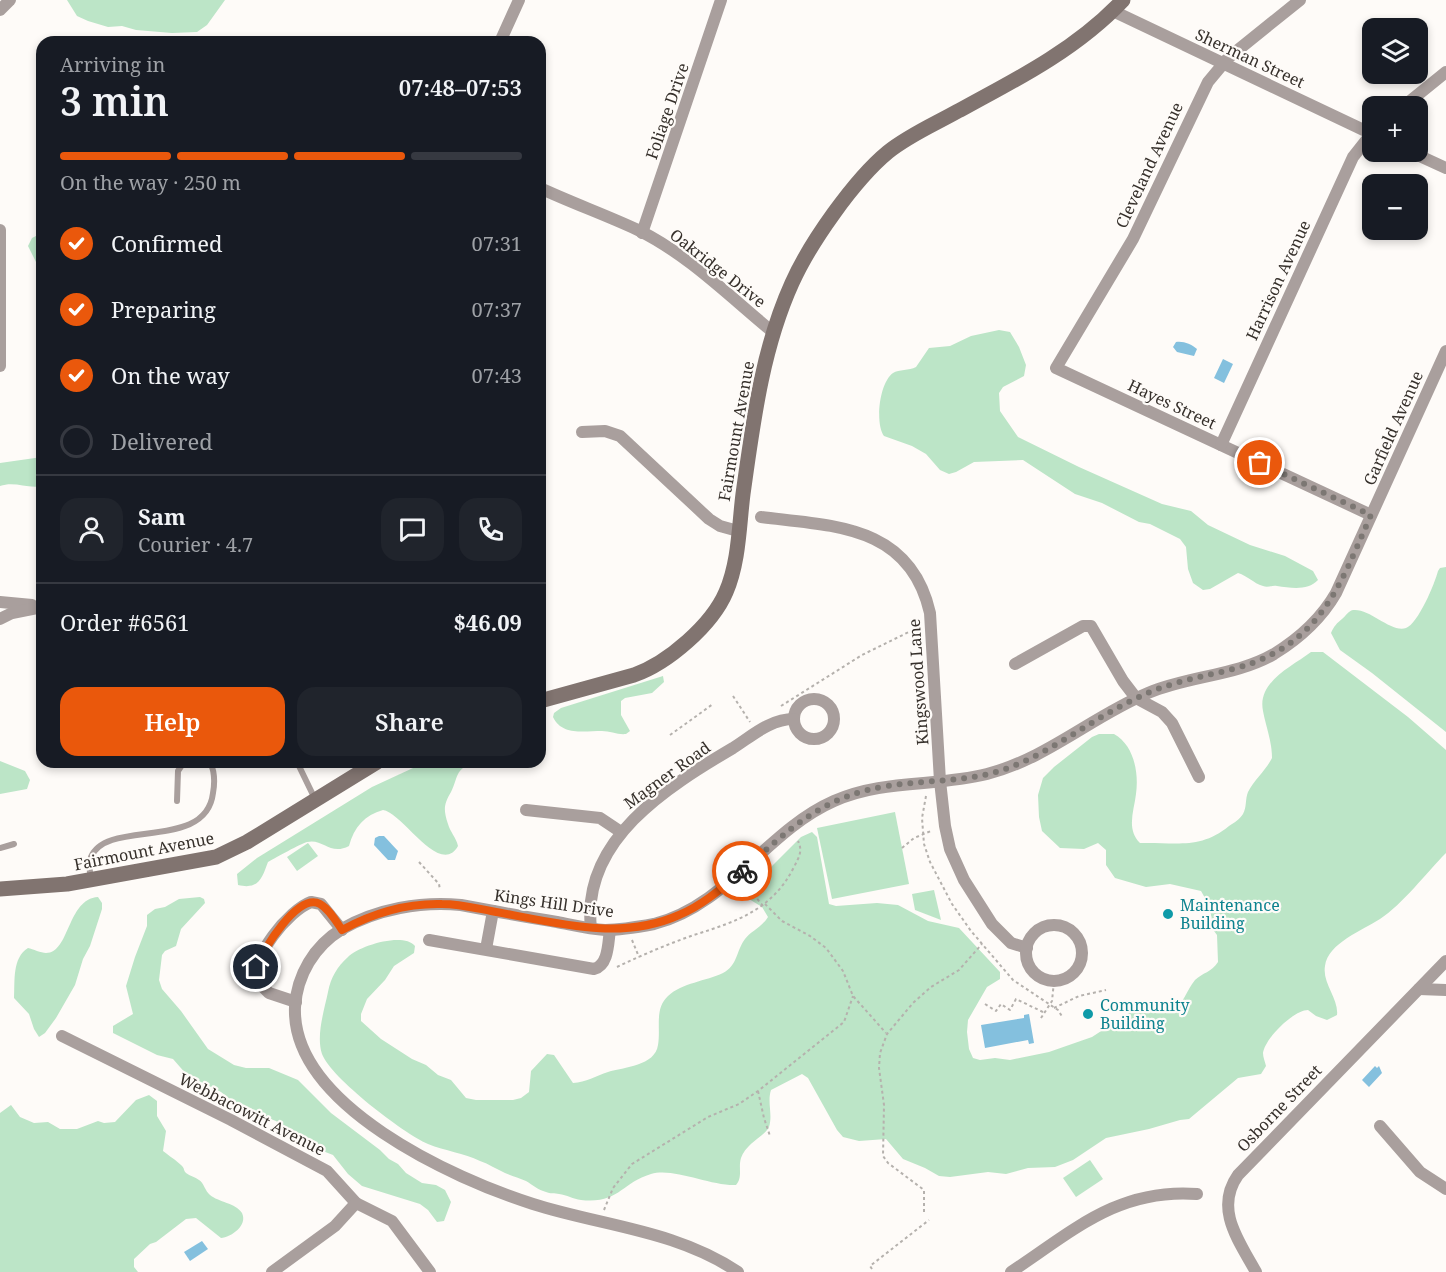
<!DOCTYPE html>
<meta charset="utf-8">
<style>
:root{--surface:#171b24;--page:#20242c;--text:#f1f3f6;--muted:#9ea1a6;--line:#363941;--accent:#ea580c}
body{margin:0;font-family:"Noto Serif",serif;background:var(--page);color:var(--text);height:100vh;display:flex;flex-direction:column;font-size:22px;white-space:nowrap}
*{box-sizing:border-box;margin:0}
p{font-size:20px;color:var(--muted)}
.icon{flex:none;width:33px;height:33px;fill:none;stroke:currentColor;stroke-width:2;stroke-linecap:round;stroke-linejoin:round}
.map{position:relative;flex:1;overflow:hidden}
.sheet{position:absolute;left:36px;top:36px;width:510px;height:732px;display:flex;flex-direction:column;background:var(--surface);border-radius:18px;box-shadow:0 3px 9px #0003}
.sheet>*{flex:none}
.tools{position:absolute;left:1362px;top:18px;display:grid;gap:12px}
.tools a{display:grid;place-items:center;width:66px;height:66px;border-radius:12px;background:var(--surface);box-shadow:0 3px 9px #0003;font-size:30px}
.pin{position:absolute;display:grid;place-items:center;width:51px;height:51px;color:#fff;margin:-26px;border:3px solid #fff;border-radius:50%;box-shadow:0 2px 6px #0007}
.courier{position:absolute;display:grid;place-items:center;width:60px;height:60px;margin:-30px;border:4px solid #ea580c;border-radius:50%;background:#fff;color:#222;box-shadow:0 2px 8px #0007}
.overview em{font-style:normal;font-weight:600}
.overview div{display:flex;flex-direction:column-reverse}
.overview{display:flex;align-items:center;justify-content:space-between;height:102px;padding:0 24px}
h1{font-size:39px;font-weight:600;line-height:45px}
.bar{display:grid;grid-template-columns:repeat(4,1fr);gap:9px 6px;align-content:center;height:72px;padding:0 24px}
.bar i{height:8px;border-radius:4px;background:var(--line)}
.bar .active{background:var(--accent)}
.bar p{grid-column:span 4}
.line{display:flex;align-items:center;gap:15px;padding:0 24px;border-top:2px solid var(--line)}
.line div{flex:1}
.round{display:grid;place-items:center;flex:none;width:63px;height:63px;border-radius:18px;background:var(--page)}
ol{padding:0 24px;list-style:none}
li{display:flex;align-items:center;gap:18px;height:66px}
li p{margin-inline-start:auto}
li .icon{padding:6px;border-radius:50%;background:var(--accent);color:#fff;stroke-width:4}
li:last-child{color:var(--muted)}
li i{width:33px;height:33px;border:3px solid var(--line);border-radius:50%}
.button{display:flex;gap:12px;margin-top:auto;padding:12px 24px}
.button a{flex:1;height:69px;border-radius:18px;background:var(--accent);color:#fff;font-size:24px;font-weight:600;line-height:69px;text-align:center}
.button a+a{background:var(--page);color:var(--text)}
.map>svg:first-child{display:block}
.green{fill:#bce5c7}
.water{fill:#84c0de}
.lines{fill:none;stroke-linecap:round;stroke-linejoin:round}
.path{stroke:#b5b1ad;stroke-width:2;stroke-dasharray:3 3;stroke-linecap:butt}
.lane{stroke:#a99f9d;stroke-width:6}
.street{stroke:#a99f9d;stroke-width:12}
.secondary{stroke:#817470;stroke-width:15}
.done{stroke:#7c7773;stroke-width:6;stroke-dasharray:0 10.8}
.route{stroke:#ea580c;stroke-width:8}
.culture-dot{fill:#0f9aa8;stroke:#fefbf8;stroke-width:2}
.labels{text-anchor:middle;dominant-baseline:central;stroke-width:4.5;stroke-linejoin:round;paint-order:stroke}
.street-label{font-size:16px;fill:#36302b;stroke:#fefbf8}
.culture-label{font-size:16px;fill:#0d838f;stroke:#fefbf8;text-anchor:start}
</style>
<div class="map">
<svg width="1446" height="1272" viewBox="0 0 1446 1272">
<rect width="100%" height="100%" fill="#fefbf8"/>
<!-- green -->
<g class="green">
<path d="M67 0H225L207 25 197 32 172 33 136 30 122 26 108 27 88 21 77 16Z"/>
<path d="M42 233V274L28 246 32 238Z"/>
<path d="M999 330 1010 332 1019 347 1026 365 1024 376 1003 387 999 393 1000 411 1018 437 1079 467 1162 504 1191 511 1208 525 1250 545 1285 556 1313 571 1318 580C1308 591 1291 588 1277 586 1272 585 1268 588 1263 586 1253 583 1248 576 1238 573L1210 589 1203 590 1193 583 1188 569 1186 547 1180 539 1150 524 1139 522 1102 503 1075 494 1023 460 974 462 956 472 949 474 940 470 926 454 912 446 884 436C875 424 879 383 893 373 899 369 909 371 916 367L929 348 950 346 971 336Z"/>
<path d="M42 457V486C27 489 15 481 0 486V463Z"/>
<path d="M1446 567V732L1372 673 1340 650 1331 633C1334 626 1337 623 1342 619 1346 616 1348 611 1353 610 1370 608 1391 633 1406 628 1418 624 1435 583 1438 571L1440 568Z"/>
<path d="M1311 652H1323L1408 717 1446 750V853C1426 873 1403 904 1380 919 1363 930 1328 943 1325 966 1322 983 1339 999 1337 1015L1327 1020 1316 1016 1308 1010C1294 1010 1265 1038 1263 1053 1263 1057 1265 1062 1266 1066L1261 1074 1238 1078 1189 1119 1180 1120 1149 1129 1106 1138 1073 1160 1055 1167 1028 1168 1006 1174 988 1172 950 1177 939 1176 925 1168 903 1159 886 1139 859 1141 843 1137 837 1130 808 1078 802 1074 771 1090C767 1102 773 1115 769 1127 765 1136 746 1143 741 1158 738 1168 743 1177 736 1185 710 1186 673 1167 651 1174 621 1183 619 1204 581 1200 573 1199 567 1195 559 1194 555 1193 550 1194 546 1192 538 1190 533 1185 526 1181 519 1178 512 1176 505 1173 496 1169 489 1164 480 1161 464 1153 445 1151 428 1144 403 1133 331 1078 322 1054 316 1036 324 1011 328 992 331 977 337 967 348 957 359 946 403 932 415 946L414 953 394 966 385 980 367 999 361 1014V1021L381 1039 412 1059 426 1065 438 1075 451 1080 466 1098 476 1100H513L521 1098 529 1092 531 1071 547 1054 554 1055 573 1083C586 1082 596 1076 608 1072 624 1067 655 1066 658 1045 661 1028 654 1009 668 996 682 983 706 981 723 973 738 965 736 951 745 939 751 931 762 927 768 917L762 907 749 899 746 889 751 882 771 867 801 837 812 832 817 837 829 904 836 906 877 903 898 905 928 921 959 928 1000 972V979L987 987 968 1020 967 1032 969 1049 973 1058 980 1060 995 1058 1010 1060 1049 1052 1092 1037 1135 1009 1141 1008 1172 1011C1184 1004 1186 991 1195 980 1202 973 1212 972 1218 962L1217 935 1214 931 1209 905 1201 891 1170 884 1146 887 1115 878 1106 865V850L1098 843 1084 849 1060 848 1042 831 1039 817 1038 795 1043 778 1054 767 1092 737 1099 734H1114C1134 745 1139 773 1136 794 1134 811 1126 829 1140 843 1175 842 1200 850 1229 826 1234 823 1240 819 1243 814 1247 807 1245 799 1248 792 1255 779 1266 770 1272 758 1272 741 1266 727 1263 711 1257 682 1291 667 1311 652Z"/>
<path d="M663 676 664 682 652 693 625 698 621 701V715L630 731 626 734C618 735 610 731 602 731 584 731 562 736 553 717L554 713 561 708Z"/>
<path d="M0 761 25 771 30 780 27 789 0 794Z"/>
<path d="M426 762H473C454 771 459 776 451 792 444 804 443 809 448 824 450 832 456 837 458 846 440 878 402 812 383 810 365 815 354 827 349 846 330 856 323 838 307 842 300 844 277 857 268 862 262 878 259 890 238 885L237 874 257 858 372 787Z"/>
<path d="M895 812 909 884 832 899 817 828Z"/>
<path d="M308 843 318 856 297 871 287 857Z"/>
<path d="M934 890 941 920 915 910 912 894Z"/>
<path d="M98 897 102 903V909L90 946 83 959 75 985 56 1018 45 1033 39 1037 34 1029 29 1014 14 998C15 981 12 958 28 948 33 949 41 953 46 953 70 953 67 899 98 897Z"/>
<path d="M200 897 204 899 205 903 181 929 176 946 165 951 162 955 159 980 162 989 181 1011 208 1049 234 1065 246 1068H269L298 1080 331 1113 380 1150 389 1159 398 1164 406 1173 422 1183 436 1185 445 1190 451 1202 444 1221 437 1222 428 1210 420 1204 362 1186 348 1174 333 1155 310 1146 276 1121 243 1109 221 1092 187 1075 173 1059 157 1055 113 1033V1026L133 1014 126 986 135 957 147 926V915L155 909 165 907 179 899Z"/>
<path d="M149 1095 157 1101V1116L166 1131 163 1151C168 1155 177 1161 181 1165 186 1170 182 1168 186 1173 190 1176 195 1177 199 1180 204 1183 205 1191 210 1195 218 1202 236 1203 242 1213 248 1226 231 1237 221 1238L196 1218 186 1219 156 1242 150 1244 134 1259V1267L138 1272H0V1113L11 1105 20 1117 34 1123 48 1122 60 1129H77L98 1121 104 1123 115 1122 136 1100Z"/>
<path d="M1090 1160 1103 1179 1076 1197 1063 1178Z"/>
</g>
<!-- water -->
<g class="water">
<path d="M1176 342C1184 341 1191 344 1197 349L1194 356 1177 352 1173 347Z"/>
<path d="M1223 359 1233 364 1224 383 1214 378Z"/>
<path d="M379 836H384L398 851 395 860H388L374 845 375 838Z"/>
<path d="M1029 1014 1034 1043 1029 1044 1028 1040 985 1048 981 1025 1024 1018V1015Z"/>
<path d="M1375 1066 1377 1068 1379 1066 1382 1073 1369 1087 1362 1080Z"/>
<path d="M202 1241 208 1249 190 1261 184 1252Z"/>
</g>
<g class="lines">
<!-- path -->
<g class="path">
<path d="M733 696 750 722"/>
<path d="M781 706 862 655 919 627"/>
<path d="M670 735 713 704"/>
<path d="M926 796 922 818 924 844 930 862 952 904 971 931 1013 980 1058 1010 1063 1018"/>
<path d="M902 848 914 838 931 831"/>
<path d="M419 862 439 884 440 890"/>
<path d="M746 885 763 906"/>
<path d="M765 904 782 921 810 936 826 948 843 971 853 996 886 1033"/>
<path d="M632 940 639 957"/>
<path d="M617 967C642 955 668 944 694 935 738 921 772 910 794 867 799 857 803 851 798 841"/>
<path d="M985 1004 996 1011 1001 1004 1010 1010 1016 999 1045 1013"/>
<path d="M1054 1008 1079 996 1106 990"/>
<path d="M1041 1018 1052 1001 1054 981"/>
<path d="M758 1091 764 1118 770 1136"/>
<path d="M604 1210 613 1188 632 1164 708 1117 739 1104 758 1091 844 1022 853 996"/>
<path d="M924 1212V1190L888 1163 883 1156 884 1105 879 1068 880 1053 887 1034 913 1003 931 987 959 970 982 944"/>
<path d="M872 1269 870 1266 929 1220"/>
</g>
<!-- lane -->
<g class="lane">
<path d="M297 762 315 799"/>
<path d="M177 801 178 771 184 762"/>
<path d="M0 848 14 844"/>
<path d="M91 880C90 872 88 864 91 857 107 818 206 852 213 793 215 782 215 772 210 762"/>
</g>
<!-- street -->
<g class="street">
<path d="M1300 0 1228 58 1208 82 1133 239 1056 368 1371 515"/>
<path d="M0 10 10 0"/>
<path d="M1113 11 1372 134"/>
<path d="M500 42 519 0"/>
<path d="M1404 106 1446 72"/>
<path d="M1411 152 1446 168"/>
<path d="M540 188C572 203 606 215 638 230 689 255 731 298 774 333"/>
<path d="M0 230V366"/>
<path d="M642 233 721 0"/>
<path d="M582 432 605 431 620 436 709 519 720 526 738 531"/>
<path d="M1221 445 1353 157 1372 133"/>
<path d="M761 517C834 526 910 525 930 613L940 781 945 826 950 849 964 880 992 924 1011 943 1027 948"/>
<path d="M0 602 32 605"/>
<path d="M0 619 12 613 42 607"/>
<path d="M1015 664 1083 626H1091L1123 681 1136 698 1162 712 1172 723 1199 777"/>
<circle cx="814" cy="719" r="20"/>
<path d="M526 810 600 818 621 832"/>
<circle cx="1054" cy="953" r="28"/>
<path d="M591 928C581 840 667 787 733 748 752 736 770 719 794 719"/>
<path d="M429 940 594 969C609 965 608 942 610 930"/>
<path d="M486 949 493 911"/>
<path d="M1419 989 1446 990"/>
<path d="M296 1002 269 993 258 982C249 958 289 910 311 902L321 904 342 930"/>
<path d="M62 1036 231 1120 327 1171 356 1203 392 1221 430 1272"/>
<path d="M1380 1126 1420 1172 1446 1189"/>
<path d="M272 1272 335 1226 356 1203"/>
<path d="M738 1272C676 1230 602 1226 533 1204 454 1179 291 1105 295 1007 297 975 314 946 342 929 377 909 421 901 461 905 493 911 525 917 557 922 573 925 589 929 605 930 621 930 638 927 654 924 728 905 766 831 834 801 883 779 936 787 987 774 1046 759 1093 716 1148 693 1188 676 1236 676 1274 654 1300 638 1321 619 1336 593L1446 351"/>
<path d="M1011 1272C1073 1231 1118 1188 1197 1194"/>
<path d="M1256 1272C1239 1241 1214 1209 1238 1175L1446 961"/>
</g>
<!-- secondary -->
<g class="secondary">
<path d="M540 701 634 675C668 663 712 625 726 592 739 562 739 526 743 494 753 423 762 349 792 283 810 243 854 180 888 152 909 135 935 124 958 111 1016 80 1077 49 1123 0"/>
<path d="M0 889 67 884 216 857 247 842 377 762"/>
</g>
</g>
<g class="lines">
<!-- done -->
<path class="done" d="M742 871C790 829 822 796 888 786 924 780 961 782 996 772 1047 757 1089 720 1137 698 1168 682 1203 677 1237 668 1321 644 1339 587 1371 515L1260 463"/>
<!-- route -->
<path class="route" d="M256 967C263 950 298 892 320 904 329 909 336 921 342 930 373 913 406 903 442 904 459 904 475 908 491 911 553 922 619 942 679 915 703 905 722 888 742 871"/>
</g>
<!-- markers -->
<g class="culture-dot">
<circle cx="1168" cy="914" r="6"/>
<circle cx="1088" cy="1014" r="6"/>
</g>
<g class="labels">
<!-- street labels -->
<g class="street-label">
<text transform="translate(1250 58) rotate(25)">Sherman Street</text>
<text transform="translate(667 111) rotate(-71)">Foliage Drive</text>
<text transform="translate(1149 165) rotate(-65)">Cleveland Avenue</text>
<text transform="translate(718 268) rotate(38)">Oakridge Drive</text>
<text transform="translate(1278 280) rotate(-65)">Harrison Avenue</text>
<text transform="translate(1172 404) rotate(25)">Hayes Street</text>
<text transform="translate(1393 428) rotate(-66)">Garfield Avenue</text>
<text transform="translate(736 431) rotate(-80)">Fairmount Avenue</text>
<text transform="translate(918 682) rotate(-94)">Kingswood Lane</text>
<text transform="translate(667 775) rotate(-36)">Magner Road</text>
<text transform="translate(144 851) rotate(-11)">Fairmount Avenue</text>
<text transform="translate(554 903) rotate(8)">Kings Hill Drive</text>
<text transform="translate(1279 1108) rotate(-46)">Osborne Street</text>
<text transform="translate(252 1114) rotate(27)">Webbacowitt Avenue</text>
</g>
<!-- culture labels -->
<g class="culture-label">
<text x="1180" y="905">Maintenance<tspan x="1180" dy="18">Building</tspan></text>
<text x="1100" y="1005">Community<tspan x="1100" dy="18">Building</tspan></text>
</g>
</g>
</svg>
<div class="tools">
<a><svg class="icon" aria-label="layers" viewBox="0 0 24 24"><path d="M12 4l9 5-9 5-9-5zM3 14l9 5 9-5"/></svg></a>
<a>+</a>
<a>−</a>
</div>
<div class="pin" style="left:1260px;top:463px;background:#ea580c"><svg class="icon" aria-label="bag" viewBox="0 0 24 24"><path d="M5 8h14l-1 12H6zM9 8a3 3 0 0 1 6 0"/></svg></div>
<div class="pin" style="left:256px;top:967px;background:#1f2937"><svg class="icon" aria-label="home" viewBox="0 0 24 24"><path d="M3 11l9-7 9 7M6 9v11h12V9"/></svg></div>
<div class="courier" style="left:742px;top:871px"><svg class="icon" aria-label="bike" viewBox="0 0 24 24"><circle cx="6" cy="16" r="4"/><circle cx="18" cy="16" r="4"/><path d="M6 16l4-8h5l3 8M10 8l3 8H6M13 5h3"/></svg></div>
<section class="sheet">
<div class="overview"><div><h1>3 min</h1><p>Arriving in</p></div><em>07:48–07:53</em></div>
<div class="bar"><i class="active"></i><i class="active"></i><i class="active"></i><i></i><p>On the way · 250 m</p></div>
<ol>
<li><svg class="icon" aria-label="check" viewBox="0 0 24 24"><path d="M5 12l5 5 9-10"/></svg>Confirmed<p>07:31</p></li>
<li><svg class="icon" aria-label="check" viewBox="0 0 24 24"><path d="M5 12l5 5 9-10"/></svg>Preparing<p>07:37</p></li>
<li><svg class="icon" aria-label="check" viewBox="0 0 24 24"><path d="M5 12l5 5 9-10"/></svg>On the way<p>07:43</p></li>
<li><i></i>Delivered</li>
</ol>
<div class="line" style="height:108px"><a class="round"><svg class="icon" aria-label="person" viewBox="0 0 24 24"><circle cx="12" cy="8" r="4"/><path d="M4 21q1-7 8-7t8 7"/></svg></a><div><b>Sam</b><p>Courier · 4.7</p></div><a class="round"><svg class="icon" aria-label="chat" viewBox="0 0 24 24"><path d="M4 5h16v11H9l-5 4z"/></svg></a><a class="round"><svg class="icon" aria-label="phone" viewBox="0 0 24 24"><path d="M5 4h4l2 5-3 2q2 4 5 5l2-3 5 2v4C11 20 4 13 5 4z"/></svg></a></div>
<div class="line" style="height:78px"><div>Order #6561</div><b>$46.09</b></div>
<div class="button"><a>Help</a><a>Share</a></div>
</section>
</div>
